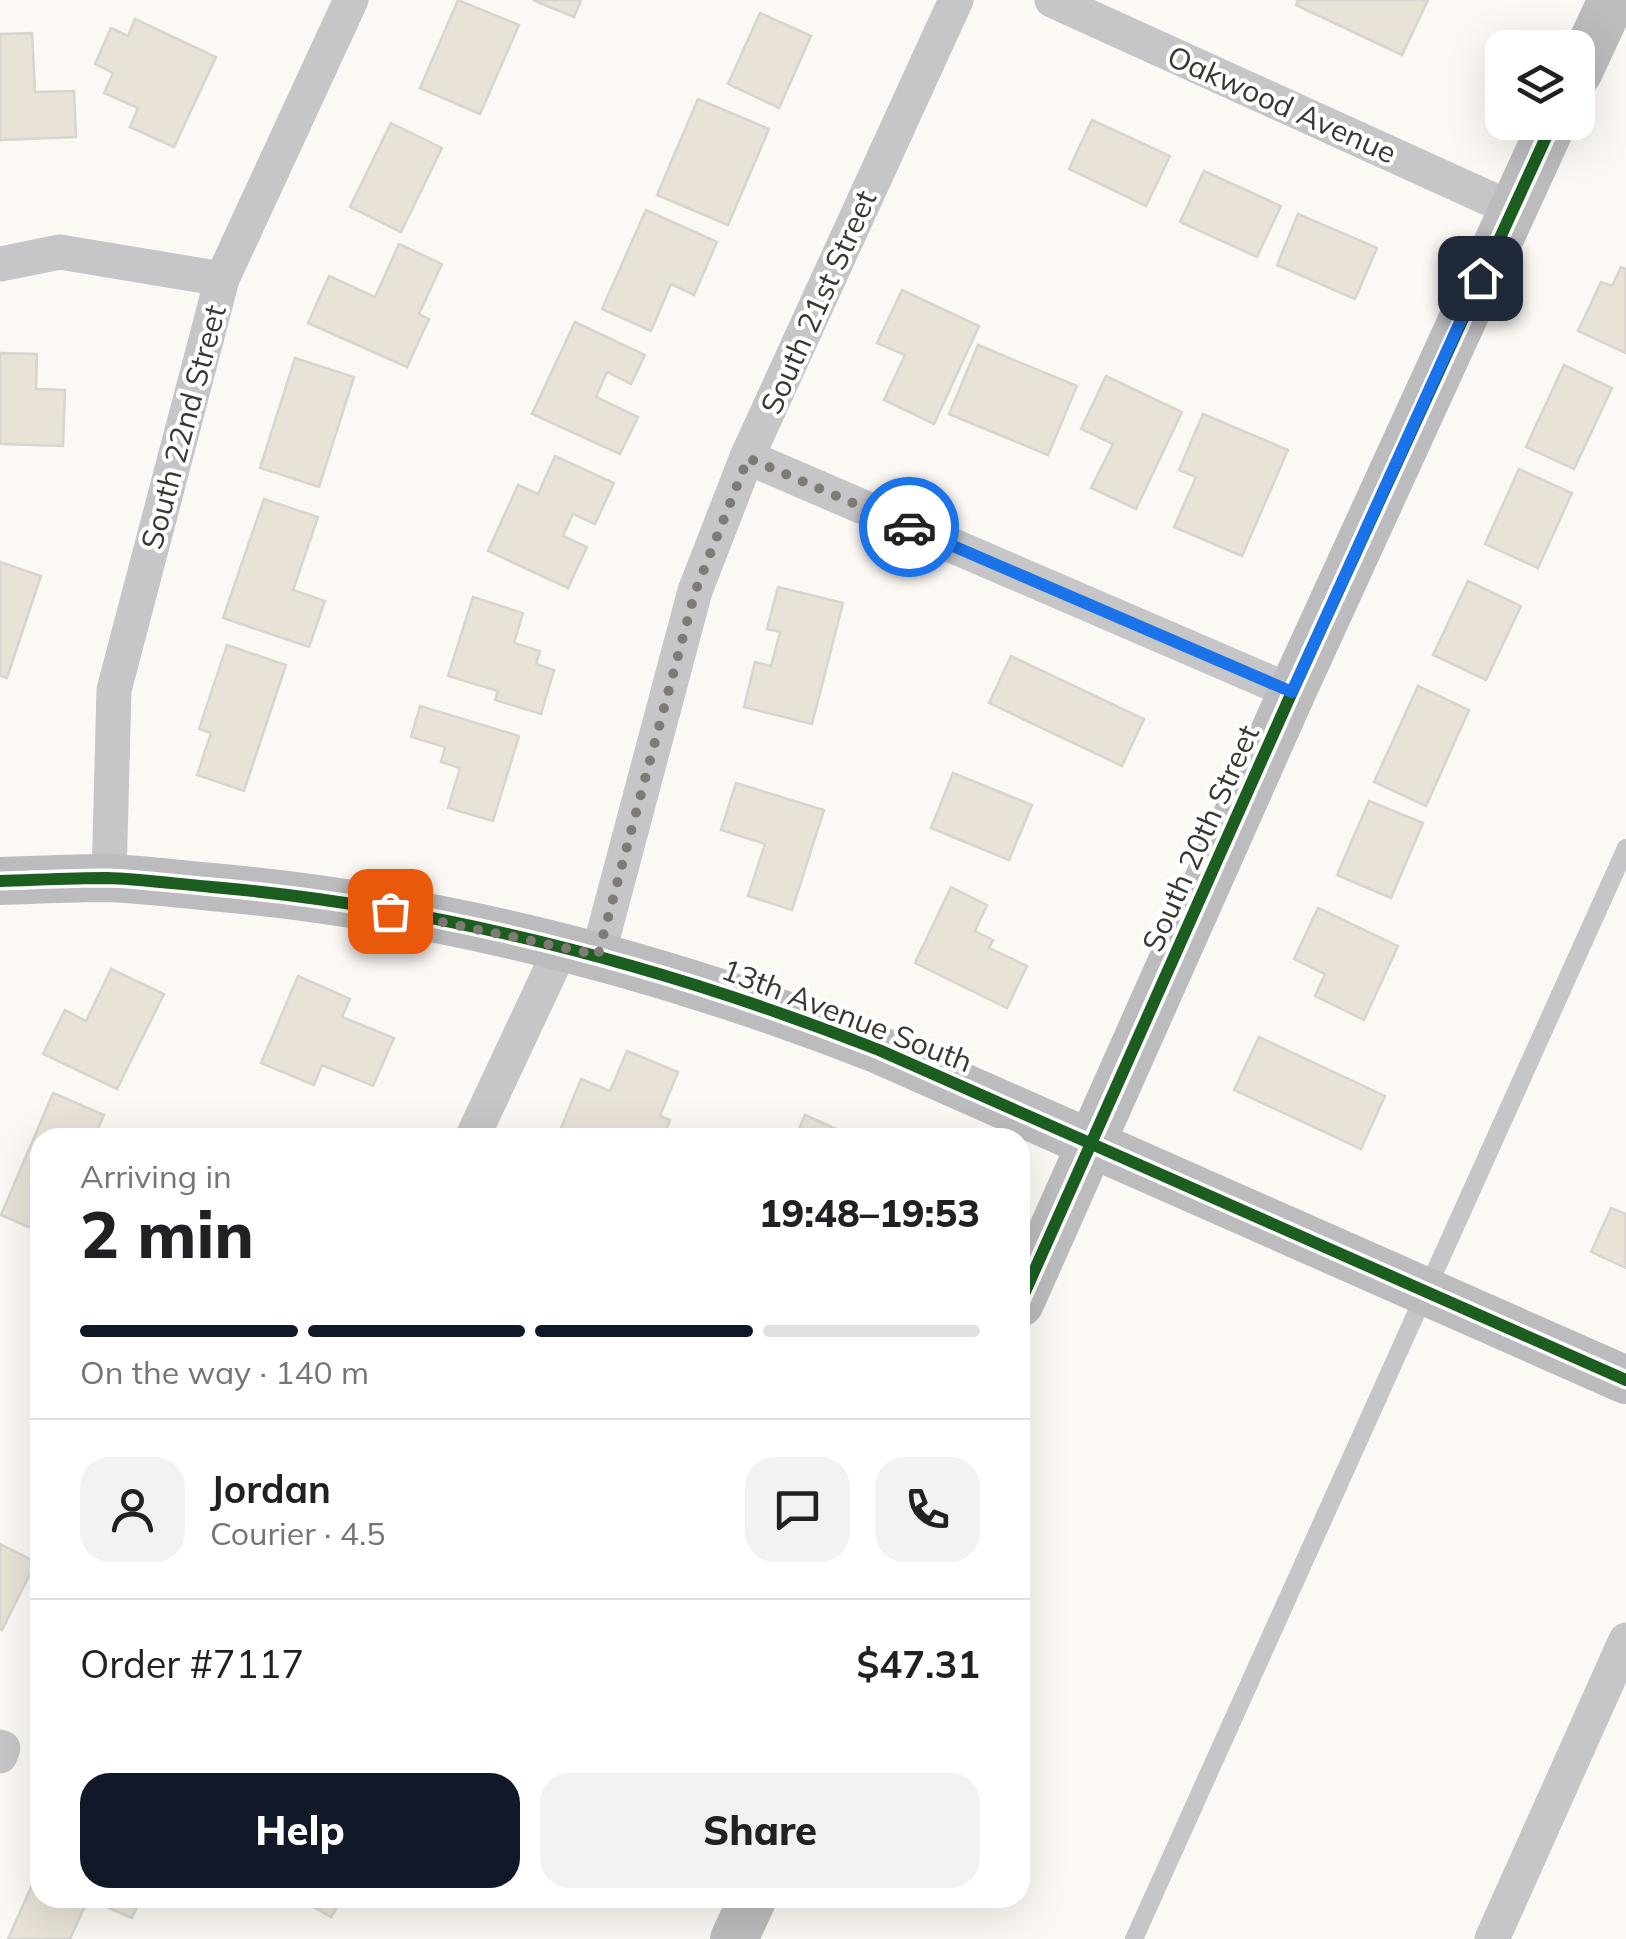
<!DOCTYPE html>
<meta charset="utf-8">
<style>
:root{--surface:#fff;--page:#f2f2f2;--text:#202124;--muted:#757577;--line:#e0e0e0;--accent:#111827}
body{margin:0;font-family:Mulish,sans-serif;background:var(--page);color:var(--text);height:100vh;display:flex;flex-direction:column;font-size:38px;white-space:nowrap}
*{box-sizing:border-box;margin:0}
p{font-size:32px;color:var(--muted)}
.icon{flex:none;width:55px;height:55px;fill:none;stroke:currentColor;stroke-width:2;stroke-linecap:round;stroke-linejoin:round}
.map{position:relative;flex:1;overflow:hidden}
.sheet{position:absolute;left:30px;top:1128px;width:1000px;height:780px;display:flex;flex-direction:column;background:var(--surface);border-radius:30px;box-shadow:0 10px 40px #0002}
.sheet>*{flex:none}
.fabs{position:absolute;left:1485px;top:30px;display:grid;gap:20px}
.fabs a{display:grid;place-items:center;width:110px;height:110px;border-radius:20px;background:var(--surface);box-shadow:0 10px 40px #0002;font-size:50px}
.pin{position:absolute;display:grid;place-items:center;width:85px;height:85px;color:#fff;margin:-42px;border-radius:20px;box-shadow:0 5px 15px #0006}
.courier{position:absolute;display:grid;place-items:center;width:100px;height:100px;margin:-50px;border:8px solid #1a73e8;border-radius:50%;background:#fff;color:#222;box-shadow:0 2px 12px #0007}
.headline em{font-style:normal;font-weight:800}
.headline div{display:flex;flex-direction:column-reverse}
.headline{display:flex;align-items:center;justify-content:space-between;height:170px;padding:0 50px}
h1{font-size:65px;font-weight:800;line-height:75px}
.bar{display:grid;grid-template-columns:repeat(4,1fr);gap:15px 10px;align-content:center;height:120px;padding:0 50px}
.bar i{height:12px;border-radius:8px;background:var(--line)}
.bar .current{background:var(--accent)}
.bar p{grid-column:span 4}
.line{display:flex;align-items:center;gap:25px;padding:0 50px;border-top:2px solid var(--line)}
.line div{flex:1}
.round{display:grid;place-items:center;flex:none;width:105px;height:105px;border-radius:30px;background:var(--page)}
.cta{display:flex;gap:20px;margin-top:auto;padding:20px 50px}
.cta a{flex:1;height:115px;border-radius:30px;background:var(--accent);color:#fff;font-size:40px;font-weight:800;line-height:115px;text-align:center}
.cta a+a{background:var(--page);color:var(--text)}
.map>svg:first-child{display:block}
.building{fill:#e8e2d7;stroke:#d8d5d0;stroke-width:2.5}
.lines{fill:none;stroke-linecap:round;stroke-linejoin:round}
.lane{stroke:#c6c6c8;stroke-width:18}
.street{stroke:#c6c6c8;stroke-width:35}
.secondary{stroke:#bcbcbe;stroke-width:48}
.cycleway-casing{stroke:#fff;stroke-width:19}
.cycleway{stroke:#1b5e20;stroke-width:12}
.done{stroke:#7f7b74;stroke-width:10;stroke-dasharray:0 18}
.route{stroke:#1a73e8;stroke-width:12}
.labels{text-anchor:middle;dominant-baseline:central;stroke-width:8;stroke-linejoin:round;paint-order:stroke}
.street-label{font-size:30px;fill:#3b372f;stroke:#fff}
</style>
<div class="map">
<svg width="1626" height="1939" viewBox="0 0 1626 1939">
<rect width="100%" height="100%" fill="#fcf9f5"/>
<!-- building -->
<g class="building">
<path d="M458 0 519 25 480 114 420 88Z"/>
<path d="M533 0H581L574 17Z"/>
<path d="M1298 0H1428L1402 55 1296 5Z"/>
<path d="M760 13 811 36 779 108 728 84Z"/>
<path d="M135 19 216 57 174 147 130 127 138 108 104 93 113 73 95 64 111 28 128 36Z"/>
<path d="M32 33 35 92 74 91 76 137 0 140V34Z"/>
<path d="M698 99 769 129 728 225 657 195Z"/>
<path d="M1092 120 1170 156 1146 206 1069 169Z"/>
<path d="M391 123 442 148 401 232 350 207Z"/>
<path d="M1204 171 1281 206 1257 257 1180 222Z"/>
<path d="M646 210 717 242 694 295 671 284 651 331 602 309Z"/>
<path d="M1298 214 1377 248 1355 299 1277 265Z"/>
<path d="M399 244 442 264 419 314 429 319 407 367 308 323 329 276 375 297Z"/>
<path d="M1621 267 1626 269V353L1578 331 1601 282 1612 286Z"/>
<path d="M902 290 979 326 934 424 884 400 905 355 877 343Z"/>
<path d="M575 322 645 355 631 384 607 372 596 397 638 417 620 454 532 414Z"/>
<path d="M978 345 1077 386 1048 455 949 414Z"/>
<path d="M0 353 37 354 36 389 65 390 63 446 0 444Z"/>
<path d="M295 358 354 377 319 487 260 468Z"/>
<path d="M1564 365 1612 388 1574 469 1526 447Z"/>
<path d="M1106 376 1182 412 1136 509 1091 488 1113 444 1081 429Z"/>
<path d="M1203 414 1288 450 1242 556 1174 527 1196 477 1179 470Z"/>
<path d="M555 456 614 483 595 524 573 514 563 536 587 547 568 588 488 551 518 485 538 494Z"/>
<path d="M1519 469 1572 493 1538 568 1485 544Z"/>
<path d="M264 499 318 517 293 590 325 601 309 647 223 618Z"/>
<path d="M0 562 41 576 7 678 0 676Z"/>
<path d="M1468 581 1521 606 1486 680 1433 655Z"/>
<path d="M778 587 843 603 812 724 744 707 755 662 771 666 780 632 767 629Z"/>
<path d="M473 597 523 613 514 643 540 651 536 664 554 670 541 714 495 700 498 691 448 676Z"/>
<path d="M227 645 286 665 244 791 197 775 211 733 199 729Z"/>
<path d="M1011 656 1144 719 1122 766 989 703Z"/>
<path d="M1418 686 1469 710 1426 806 1374 782Z"/>
<path d="M420 706 519 736 493 821 448 808 460 768 441 762 445 747 411 737Z"/>
<path d="M953 773 1032 805 1009 860 931 828Z"/>
<path d="M736 783 824 810 792 910 748 896 765 844 721 830Z"/>
<path d="M1369 801 1423 823 1391 898 1337 875Z"/>
<path d="M951 887 987 905 975 931 993 940 989 948 1027 966 1007 1008 915 963Z"/>
<path d="M1318 908 1398 946 1364 1020 1315 996 1325 974 1294 959Z"/>
<path d="M111 969 164 994 117 1089 43 1054 65 1010 86 1021Z"/>
<path d="M298 976 350 999 342 1017 394 1038 373 1086 322 1065 314 1085 261 1063Z"/>
<path d="M1259 1037 1385 1096 1361 1149 1234 1090Z"/>
<path d="M627 1051 678 1072 660 1116 670 1120 663 1138H570L559 1133 581 1079 610 1091Z"/>
<path d="M53 1093 104 1115 94 1138H40V1232L1 1215Z"/>
<path d="M805 1115 856 1138H795Z"/>
<path d="M1611 1208 1626 1214V1268L1591 1252Z"/>
<path d="M0 1544 36 1562 2 1630 0 1629Z"/>
<path d="M40 1867V1898H141L132 1918 88 1899 70 1939H8Z"/>
<path d="M298 1898H343L331 1917Z"/>
</g>
<g class="lines">
<!-- lane -->
<path class="lane" d="M1134 1939 1626 848"/>
<!-- street -->
<g class="street">
<path d="M1052 0 1512 209"/>
<path d="M0 264 60 252 222 279"/>
<path d="M747 457 1292 692"/>
<path d="M109 878 114 690 222 279 351 0"/>
<path d="M598 955 695 591 747 457 956 0"/>
<path d="M472 1138 562 946"/>
<path d="M0 1747 3 1748 0 1756"/>
<path d="M1492 1939 1626 1640"/>
</g>
<!-- secondary -->
<g class="secondary">
<path d="M1578 73 1612 0"/>
<path d="M0 881C35 880 71 878 106 878 141 879 177 884 212 887 441 907 665 966 879 1050L1626 1380"/>
<path d="M1020 1303 1292 692 1553 122"/>
<path d="M734 1939 753 1898"/>
</g>
<!-- cycleway casing -->
<g class="cycleway-casing">
<g id="cycleway">
<path d="M0 881C35 880 71 878 106 878 141 879 177 884 212 887 441 907 665 966 879 1050L1626 1380"/>
<path d="M1020 1303 1292 692 1553 122"/>
</g>
</g>
<!-- cycleway -->
<use href="#cycleway" class="cycleway"/>
</g>
<g class="lines">
<!-- done -->
<path class="done" d="M390 911 598 955 695 592 748 458 909 527"/>
<!-- route -->
<path class="route" d="M909 527 1292 692 1480 278"/>
</g>
<g class="labels">
<!-- street labels -->
<g class="street-label">
<text transform="translate(1282 104) rotate(24)">Oakwood Avenue</text>
<text transform="translate(818 302) rotate(-66)">South 21st Street</text>
<text transform="translate(183 427) rotate(-75)">South 22nd Street</text>
<text transform="translate(1200 838) rotate(-66)">South 20th Street</text>
<text transform="translate(847 1015) rotate(21)">13th Avenue South</text>
</g>
</g>
</svg>
<div class="fabs">
<a><svg class="icon" aria-label="layers" viewBox="0 0 24 24"><path d="M12 4l9 5-9 5-9-5zM3 14l9 5 9-5"/></svg></a>
</div>
<div class="pin" style="left:390px;top:911px;background:#ea580c"><svg class="icon" aria-label="bag" viewBox="0 0 24 24"><path d="M5 8h14l-1 12H6zM9 8a3 3 0 0 1 6 0"/></svg></div>
<div class="pin" style="left:1480px;top:278px;background:#1f2937"><svg class="icon" aria-label="home" viewBox="0 0 24 24"><path d="M3 11l9-7 9 7M6 9v11h12V9"/></svg></div>
<div class="courier" style="left:909px;top:527px"><svg class="icon" aria-label="car" viewBox="0 0 24 24"><path d="M5 17H2v-5l4-1 3-4h7l3 4 3 1v5h-3M9 17h6M6 11h13"/><circle cx="7" cy="17" r="2"/><circle cx="17" cy="17" r="2"/></svg></div>
<section class="sheet">
<div class="headline"><div><h1>2 min</h1><p>Arriving in</p></div><em>19:48–19:53</em></div>
<div class="bar"><i class="current"></i><i class="current"></i><i class="current"></i><i></i><p>On the way · 140 m</p></div>
<div class="line" style="height:180px"><a class="round"><svg class="icon" aria-label="person" viewBox="0 0 24 24"><circle cx="12" cy="8" r="4"/><path d="M4 21q1-7 8-7t8 7"/></svg></a><div><b>Jordan</b><p>Courier · 4.5</p></div><a class="round"><svg class="icon" aria-label="chat" viewBox="0 0 24 24"><path d="M4 5h16v11H9l-5 4z"/></svg></a><a class="round"><svg class="icon" aria-label="phone" viewBox="0 0 24 24"><path d="M5 4h4l2 5-3 2q2 4 5 5l2-3 5 2v4C11 20 4 13 5 4z"/></svg></a></div>
<div class="line" style="height:130px"><div>Order #7117</div><b>$47.31</b></div>
<div class="cta"><a>Help</a><a>Share</a></div>
</section>
</div>
